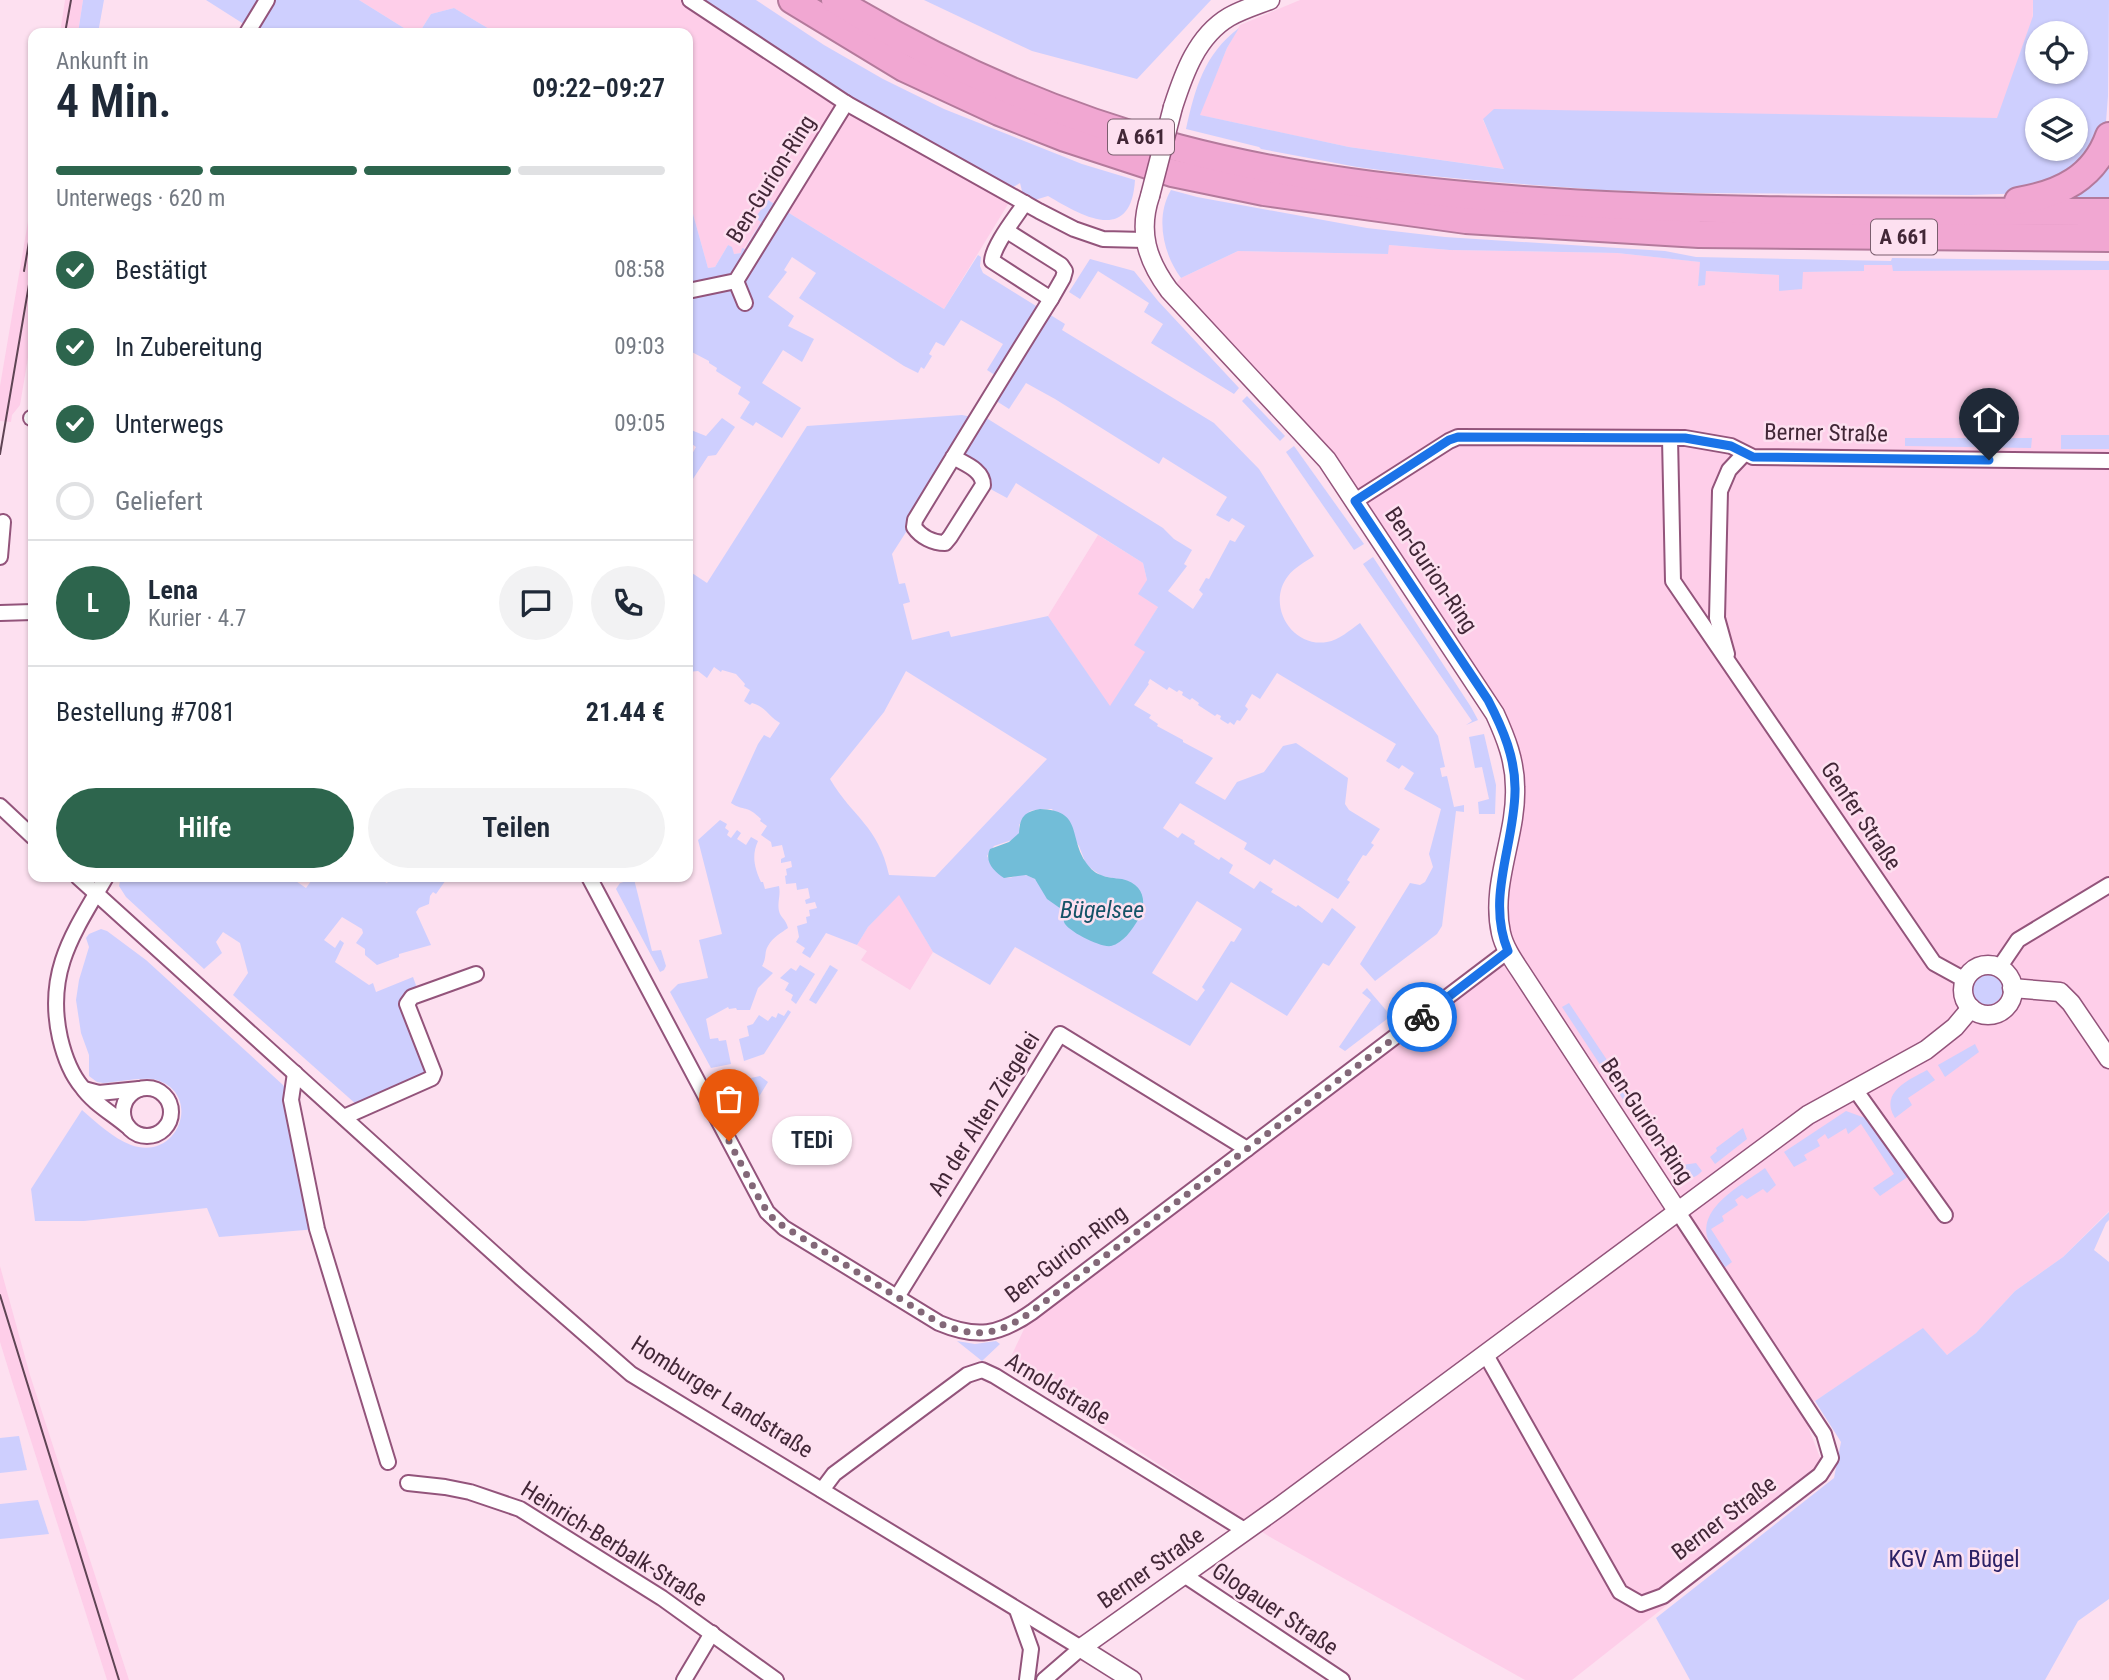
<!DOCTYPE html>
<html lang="de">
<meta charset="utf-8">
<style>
:root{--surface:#fff;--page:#f2f2f3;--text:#1f2937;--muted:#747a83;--line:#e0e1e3;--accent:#2d654d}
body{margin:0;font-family:"Roboto Condensed",sans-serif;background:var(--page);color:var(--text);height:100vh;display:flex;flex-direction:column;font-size:26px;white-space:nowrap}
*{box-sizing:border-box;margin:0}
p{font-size:23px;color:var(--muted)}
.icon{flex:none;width:38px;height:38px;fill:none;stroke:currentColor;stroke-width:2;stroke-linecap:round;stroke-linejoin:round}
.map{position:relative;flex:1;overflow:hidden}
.details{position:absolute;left:28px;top:28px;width:665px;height:854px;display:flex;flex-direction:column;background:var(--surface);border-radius:14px;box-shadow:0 2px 5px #0004}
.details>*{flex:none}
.buttons{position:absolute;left:2025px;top:21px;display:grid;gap:14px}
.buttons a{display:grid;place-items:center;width:63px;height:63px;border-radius:50%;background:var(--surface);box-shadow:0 2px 5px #0004;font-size:35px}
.pin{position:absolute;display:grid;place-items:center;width:60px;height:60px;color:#fff;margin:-72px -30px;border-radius:50% 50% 50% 0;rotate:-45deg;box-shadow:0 0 7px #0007}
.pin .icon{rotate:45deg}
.courier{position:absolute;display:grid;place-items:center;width:70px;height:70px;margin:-35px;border:5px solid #1a73e8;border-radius:50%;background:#fff;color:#222;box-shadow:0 2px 9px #0007}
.bubble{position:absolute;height:49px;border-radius:24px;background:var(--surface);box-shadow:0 2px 5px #0004;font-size:23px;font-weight:600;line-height:49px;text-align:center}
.head em{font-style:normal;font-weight:600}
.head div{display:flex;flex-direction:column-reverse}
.head{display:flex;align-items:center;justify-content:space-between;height:119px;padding:0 28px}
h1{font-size:46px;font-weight:600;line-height:52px}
.bar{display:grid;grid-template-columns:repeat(4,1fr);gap:10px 7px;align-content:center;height:84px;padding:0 28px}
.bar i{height:9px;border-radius:5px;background:var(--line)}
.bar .current{background:var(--accent)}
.bar p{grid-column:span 4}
.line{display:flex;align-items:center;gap:18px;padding:0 28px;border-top:2px solid var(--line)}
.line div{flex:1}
.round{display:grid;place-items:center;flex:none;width:74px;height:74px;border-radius:37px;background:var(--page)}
ol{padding:0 28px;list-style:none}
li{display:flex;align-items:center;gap:21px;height:77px}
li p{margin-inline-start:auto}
li .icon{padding:7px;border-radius:50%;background:var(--accent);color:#fff;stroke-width:4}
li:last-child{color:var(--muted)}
li i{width:38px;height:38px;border:4px solid var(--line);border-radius:50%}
.button{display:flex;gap:14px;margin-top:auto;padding:14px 28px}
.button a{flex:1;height:80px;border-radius:42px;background:var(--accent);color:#fff;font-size:28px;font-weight:600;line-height:80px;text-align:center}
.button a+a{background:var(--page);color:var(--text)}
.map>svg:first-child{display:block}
.built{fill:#fecee9}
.green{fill:#cecffe;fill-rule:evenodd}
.water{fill:#72bdd8}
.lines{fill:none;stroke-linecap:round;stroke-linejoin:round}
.minor-casing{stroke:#93547b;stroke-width:18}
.tertiary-casing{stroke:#93547b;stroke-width:21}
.motorway-casing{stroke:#b47a9c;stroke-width:30}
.minor{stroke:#fff;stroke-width:14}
.tertiary{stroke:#fff;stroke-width:18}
.motorway{stroke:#f1a7d2;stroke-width:26}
.tram{stroke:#5f4454;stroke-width:2}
.tertiary-bridge-casing{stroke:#93547b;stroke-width:21;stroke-linecap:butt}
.tertiary-bridge{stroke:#fff;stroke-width:18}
.done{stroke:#836878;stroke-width:7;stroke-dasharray:0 12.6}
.route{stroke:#1a73e8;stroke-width:9}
.labels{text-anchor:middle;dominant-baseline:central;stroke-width:5;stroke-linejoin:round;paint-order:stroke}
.shield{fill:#fde0f0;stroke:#7a5e6e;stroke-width:2}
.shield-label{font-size:21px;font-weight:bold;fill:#422737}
.street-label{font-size:23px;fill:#422737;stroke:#fde0f0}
.park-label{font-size:23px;fill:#2b2166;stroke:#fde0f0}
.water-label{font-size:24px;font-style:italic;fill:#155367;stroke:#fde0f0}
</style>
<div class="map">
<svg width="2109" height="1680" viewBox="0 0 2109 1680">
<rect width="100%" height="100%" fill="#fde0f0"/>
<!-- built -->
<g class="built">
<path d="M65 0H83L78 33H60Z"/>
<path d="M359 0H690L1013 196 944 309 768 200 756 218 761 222 741 253 734 254 728 245 715 267 708 268 693 214 688 209V33H496L454 8 431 14 419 33H412Z"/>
<path d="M1300 0H2033L2031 119 1495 110 1483 120 1505 169 1349 147 1199 115 1227 48 1240 25Z"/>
<path d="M33 192V328L20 405 12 415 11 422 0 421V386Z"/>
<path d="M1389 245 1450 250 1617 253 1701 262 1698 286 1706 271 1779 275V291L1802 272 1863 271 1864 265H1893V270H2109V1211L2063 1257 2015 1291 1976 1333 1947 1355 1923 1329 1815 1401 1800 1406 1828 1478 1572 1680H1525L1270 1537 1007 1365 1032 1312 1508 950 1501 935 1510 752 1327 460 1169 290 1181 278 1238 251 1387 254Z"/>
<path d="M1098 535 1143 563 1147 580 1158 607 1135 644 1146 652 1110 707 1048 616Z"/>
<path d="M899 894 933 952 910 990 861 960 867 951 857 945 868 927Z"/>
<path d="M0 1266 30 1375 129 1680H107L12 1381 0 1342Z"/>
</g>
<!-- green -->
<g class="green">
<path d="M83 0H104L98 33H78Z"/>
<path d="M206 0H359L412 33H247L250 28Z"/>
<path d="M690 0H756L824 45 883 79 944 109 1082 164 1135 180C1131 245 1082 216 1048 196L1025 203 1020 183 1005 192Z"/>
<path d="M924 0H1211L1137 79 1032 51Z"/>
<path d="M2033 0H2109L2108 96 2106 122 2099 142 2090 158 2031 193 1971 195 1695 193 1602 190 1495 182 1411 174 1357 167 1261 149 1259 147 1186 129C1195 89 1204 54 1239 28L1227 48 1200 115 1349 147 1504 169 1483 119 1494 109 1997 118 2033 16ZM2037 33H2076V72H2037ZM2037 110H2076V149H2037Z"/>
<path d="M454 8 496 33H419L431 14Z"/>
<path d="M2109 151V197L2064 198Z"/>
<path d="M1171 190 1197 197 1367 228 1445 237 1665 251 1696 257 1891 261 1892 258 2109 261V270L1893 271 1892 265H1864V271L1803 272 1802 289 1779 291V275L1706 271 1705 285 1698 286 1700 262 1617 253 1450 250 1389 245 1388 254 1238 251 1181 278C1163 254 1155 217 1171 190Z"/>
<path d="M768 200 944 309 978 255 981 257 980 266 983 273 1065 324 1062 330 1214 423 1259 469 1314 556C1305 562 1294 568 1288 576 1266 604 1291 648 1327 642 1339 640 1350 630 1360 623L1438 736 1445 767 1440 768 1442 777 1447 776 1454 807 1464 805V812L1456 811 1442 926 1437 934 1375 981 1360 964 1410 883 1420 885 1425 882 1433 867 1429 854 1441 809 1404 789 1414 773 1402 765 1399 769 1386 761 1396 744 1277 673 1260 699 1252 694 1245 706 1248 709 1240 721 1237 720 1234 725 1230 722 1228 724 1220 719 1221 716 1217 714 1215 716 1198 705 1199 703 1192 698 1190 700 1182 695 1183 692 1179 690 1177 692 1169 687 1167 690 1150 679 1148 683 1149 684 1134 705 1151 715 1149 718 1158 724 1157 726 1183 740V742L1213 758 1195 783 1225 800 1237 782 1264 772 1283 746 1296 743 1348 778 1345 804 1349 810 1380 829 1371 843 1374 845 1366 856 1363 855 1347 880 1350 882 1338 899 1274 859 1270 865 1244 849 1247 843 1180 803 1163 828 1178 838 1182 833 1195 841 1194 844 1219 860 1221 857 1233 865 1229 873 1254 889 1260 881 1273 889 1271 892 1296 907 1298 905 1322 923 1332 908 1356 927 1329 966 1323 963 1287 1016 1231 982 1190 1046 1015 947 990 985 933 952 899 895 868 927 857 945 826 933 810 958 802 953 805 948 796 942 799 937 797 926 807 923 806 917 810 916 809 910 817 908 815 902 806 904 805 900 810 898 808 888 797 890 796 883 786 884 785 876 787 875 786 869 792 867 791 861 781 863V859L785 857 782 845 772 847 771 842 761 835 767 826 760 821 761 819C746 804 745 812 731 803L758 744 764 735 770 738 780 723C768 716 766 707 752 703L750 705 744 701 750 690 744 686 745 684 736 674 722 670 721 672 714 667 707 678 698 671 688 672V580L692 573 707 583 807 426 962 415 977 418 980 414 1163 528 1174 539 1192 550 1184 564 1187 566 1168 591 1193 609 1203 594 1199 590 1206 578 1209 579 1230 540 1235 542 1245 526 1232 518 1229 522 1216 515 1227 497 1163 457 1159 464 1055 399 1026 383 1009 409 990 397 1001 379 987 370 1003 344 961 320 944 346 936 342 929 354 932 356 924 369 921 367 918 373 904 366 799 298 816 273 792 257 784 270 787 272 768 297 794 316 788 326 814 339 802 362 783 350 762 383 801 408 782 438 756 422 753 426 740 418 750 402 738 394 741 387 716 371 717 368 709 363V361L688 350V209L693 214 708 268 715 267 728 245 732 247 734 254 741 253 742 248 745 249 761 222 755 218ZM954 457 983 485 1007 498 1016 483 1143 563 1147 580 1138 594 1158 607 1134 645 1145 652 1110 706 1048 616 951 637 949 631 912 640 903 604 910 602 905 583 899 584 892 554ZM906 671 1047 759 935 877 889 875C878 825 853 818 830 779L884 712ZM1040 809H1052L1079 846 1086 864 1093 870 1102 876 1128 881 1064 922V911C1062 908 1058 906 1055 904 1046 898 1042 883 1033 878 1010 865 1013 897 987 856L994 846 1015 839 1019 833V825L1030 811ZM1197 901 1242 929 1234 942 1231 941 1202 987 1205 990 1197 1001 1152 973Z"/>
<path d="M1090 259 1134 271 1158 301 1239 388 1234 394 1151 343 1163 324 1144 312 1149 303 1098 271 1080 299 1069 292Z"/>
<path d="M1247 396 1285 436 1280 441 1242 401Z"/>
<path d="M722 418 735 427 716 455 708 456 689 485 688 461 696 447 688 441 691 430 706 436Z"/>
<rect x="2061" y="435" width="48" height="14"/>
<path d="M1905 438H2032L2031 448 1905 446Z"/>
<path d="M1294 446 1364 544 1354 550 1286 452Z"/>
<path d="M1373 557 1471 707 1478 720 1466 725 1472 721 1363 564Z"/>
<path d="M1484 734 1496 785 1495 814H1479L1478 802 1489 799 1482 767 1475 768 1469 737Z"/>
<path d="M720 820 727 824 725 828 729 831 727 835 731 838 737 830 741 833 737 839 746 845 751 837 758 841C751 856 755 869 761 882H763L765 889 779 886C781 896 777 902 779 911 780 917 786 919 788 928 781 933 773 937 768 946 764 952 767 958 762 966L773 973 758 988 750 1010H737L736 1008 729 1009 728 1007 706 1019 710 1039 718 1038 719 1041 726 1040 731 1064 711 1068 670 992 678 984 708 978 699 940 722 934 698 840Z"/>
<path d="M121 877H290L306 888 314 877H342L350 882 356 877 366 880 369 877 373 879 376 877 387 883 391 877H448L436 894 433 892 430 896 429 904 419 908 416 912 431 945 399 954V957L377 965 365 955V949L356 943 363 933 362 929 342 917 324 940 335 948 340 940 344 943 335 962 369 985 373 983 376 992 413 977 417 988 407 992 401 1001 426 1071 425 1075 357 1105 233 995 248 973 240 943 223 932 216 942 222 953 204 969 126 897 119 886Z"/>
<path d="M634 879 652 951 661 950 666 966 664 970 660 972 616 889 620 883Z"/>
<path d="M101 929 107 931 146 960 283 1085 286 1090 317 1229 219 1237 207 1208 84 1221H35L31 1189 82 1110C97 1123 113 1138 131 1145 178 1162 203 1095 157 1080 145 1076 117 1082 103 1083L97 1082 89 1076V1055L81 1033 76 1000 79 980 89 947 86 938 89 934Z"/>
<path d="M800 965 815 974 796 1004 791 1000 793 995 785 990 789 983 780 978 791 968 796 971Z"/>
<path d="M830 965 838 970 816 1004 809 1000Z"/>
<circle cx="1987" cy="989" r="16"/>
<path d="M1367 988 1391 1016 1345 1051 1339 1047 1371 1000 1362 993Z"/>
<path d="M1569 1003 1635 1102 1628 1107 1562 1007Z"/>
<path d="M788 1010 791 1012 764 1054 744 1061 739 1039 749 1036 747 1026 753 1024 759 1015 768 1021 772 1016 776 1018 778 1013 784 1016Z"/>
<path d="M1975 1044 1979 1052 1945 1077 1938 1065Z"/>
<path d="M1927 1070 1935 1080 1908 1098 1912 1105 1895 1118C1879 1092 1909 1080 1927 1070Z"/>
<path d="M760 1076 768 1082 752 1108 738 1119 719 1085Z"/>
<path d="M1846 1111 1868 1119 1909 1176 1880 1196 1873 1188 1894 1174 1861 1124 1848 1134 1846 1128 1828 1139 1825 1134 1817 1140 1820 1146 1804 1155 1807 1160 1794 1167 1784 1152Z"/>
<path d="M1743 1128 1747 1139 1715 1164 1710 1157 1717 1151 1716 1148Z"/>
<path d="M1675 1158 1683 1165 1696 1163 1702 1171C1691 1184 1676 1178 1668 1165Z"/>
<path d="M1765 1168 1776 1185 1767 1193 1763 1189 1747 1199 1742 1195 1735 1200 1738 1205 1722 1216 1724 1221 1711 1229 1732 1262 1724 1268C1719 1259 1711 1249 1708 1239 1697 1207 1744 1184 1765 1168Z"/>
<path d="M2109 1212V1220L2106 1223 2094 1250 2109 1262V1599L2078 1621 2045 1680H1690L1656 1618 1834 1478 1841 1442 1815 1401 1923 1328 1947 1355 1976 1333 2015 1291 2063 1257Z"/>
<path d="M957 1341 975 1344 996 1341 1000 1344 982 1361Z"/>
<path d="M19 1436 27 1470 0 1473V1438Z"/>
<path d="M38 1500 49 1534 0 1539V1504Z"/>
</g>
<!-- water -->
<path class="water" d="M1040 809C1082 810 1069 836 1085 861 1088 866 1094 873 1101 875 1107 878 1115 878 1122 879 1144 884 1148 902 1138 920 1132 930 1123 943 1111 946 1101 948 1067 931 1064 922 1063 918 1064 914 1064 911L1047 899 1035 879 1026 875 1004 878C994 871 984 862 990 849L1009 842 1019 833C1020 817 1024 812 1040 809Z"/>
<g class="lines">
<!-- minor casing -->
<g class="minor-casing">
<g id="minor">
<path d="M690 0 846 103 1039 211 1074 229 1103 239 1145 240"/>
<path d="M247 33 267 0"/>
<path d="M1007 231 1061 265 1065 271 1063 278 1051 299 992 261C993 245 1016 217 1025 203"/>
<path d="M736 281 745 303"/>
<path d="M688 291 736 281 846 103"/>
<path d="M31 418H33"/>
<path d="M1670 438 1673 581 1934 963 1965 980"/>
<path d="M953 457C965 464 983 470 983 485L950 537 945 543C933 543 921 537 914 527L915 520C960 446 1005 372 1051 299"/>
<path d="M1355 501 1449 441 1458 437 1685 438 1731 446 1753 457 2109 461"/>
<path d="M0 557 3 522"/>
<path d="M0 613 33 612"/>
<path d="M1727 654 1717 618 1720 491 1729 470 1744 454"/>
<path d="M0 806 33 837"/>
<path d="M78 877 521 1278 631 1374 1081 1648 1044 1680"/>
<path d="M106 877C74 932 45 971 60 1038 64 1055 71 1074 82 1087 93 1103 113 1114 127 1126"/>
<path d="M589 877 767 1212 784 1228 939 1323C977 1339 999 1335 1032 1312L1508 951"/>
<path d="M1999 968 2018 940 2109 885"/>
<path d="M295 1073 291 1100 317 1229 388 1462"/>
<path d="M1854 1088 1945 1215"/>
<circle cx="147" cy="1112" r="24"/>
<path d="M84 1089 99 1093 139 1089"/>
<path d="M344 1117 432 1078 434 1073 407 1004 412 997 476 974"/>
<path d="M897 1297 1060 1034 1247 1149"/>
<path d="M1486 1355 1620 1592 1641 1604 1663 1596 1820 1475 1831 1458 1824 1434 1678 1212"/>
<path d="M408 1483 445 1487 470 1492 520 1509 662 1598 776 1680"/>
<path d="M822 1490 834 1474 967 1375 982 1370 995 1376 1246 1531"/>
<path d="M1184 1575 1342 1680"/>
<path d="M1017 1610 1031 1649 1027 1680"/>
<path d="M684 1680 712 1633"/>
</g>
</g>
<!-- tertiary casing -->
<g class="tertiary-casing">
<g id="tertiary">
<path d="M1173 107C1184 73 1197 36 1229 17 1241 10 1257 5 1270 0"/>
<path d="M1150 196C1138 232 1147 260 1169 290L1327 460 1495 714C1506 738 1515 761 1515 787 1517 836 1490 884 1501 933 1504 947 1513 960 1521 972L1678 1212"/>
<circle cx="1988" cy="990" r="25"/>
<path d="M2012 988 2060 992 2071 1003 2109 1059"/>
<path d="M1132 1680 1081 1648 1279 1507 1808 1115 1926 1050 1955 1027 1971 1008"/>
</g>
</g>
<!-- motorway casing -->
<g class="motorway-casing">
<g id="motorway">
<path d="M792 0 904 68 999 112 1065 138 1172 173 1264 192 1466 220 1699 234 2109 238"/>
<path d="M835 0C942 65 1057 116 1178 148 1291 178 1407 191 1523 200 1718 214 1914 211 2109 212"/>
<path d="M2018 201C2060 194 2094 178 2109 136"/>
</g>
</g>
<!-- minor -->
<use href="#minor" class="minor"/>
<!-- tertiary -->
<use href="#tertiary" class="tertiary"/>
<!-- motorway -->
<use href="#motorway" class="motorway"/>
<!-- tram -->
<g class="tram">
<path d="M65 33 71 0"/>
<path d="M24 271 33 219"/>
<path d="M0 454 33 261"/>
<path d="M0 1295 119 1680"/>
</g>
<!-- tertiary-bridge casing -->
<g class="tertiary-bridge-casing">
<path id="tertiary-bridge" d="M1150 196 1173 107"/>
</g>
<!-- tertiary-bridge -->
<use href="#tertiary-bridge" class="tertiary-bridge"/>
</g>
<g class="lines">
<!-- done -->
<path class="done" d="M729 1141 762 1204 775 1221 939 1323C976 1339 999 1335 1031 1312L1422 1017"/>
<!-- route -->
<path class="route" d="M1422 1017 1508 951C1486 898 1514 846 1515 792 1516 759 1503 729 1488 700L1355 501 1449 440 1458 437 1685 438 1731 446 1753 457 1989 460"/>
</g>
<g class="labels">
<!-- shield labels -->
<g class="shield">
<rect x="1108" y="119.5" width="66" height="35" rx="5"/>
<rect x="1871" y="219.5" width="66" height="35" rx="5"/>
</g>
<g class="shield-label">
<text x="1141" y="137">A 661</text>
<text x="1904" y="237">A 661</text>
</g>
<!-- street labels -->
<g class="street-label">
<text transform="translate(771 179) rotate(-58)">Ben-Gurion-Ring</text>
<text transform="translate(1826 433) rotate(1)">Berner Straße</text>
<text transform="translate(1431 570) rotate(56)">Ben-Gurion-Ring</text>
<text transform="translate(1861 816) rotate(56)">Genfer Straße</text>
<text transform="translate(984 1114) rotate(-58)">An der Alten Ziegelei</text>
<text transform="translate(1647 1121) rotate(56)">Ben-Gurion-Ring</text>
<text transform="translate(1066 1254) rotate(-37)">Ben-Gurion-Ring</text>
<text transform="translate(1058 1389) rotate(31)">Arnoldstraße</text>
<text transform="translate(722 1397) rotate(32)">Homburger Landstraße</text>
<text transform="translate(1724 1518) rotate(-37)">Berner Straße</text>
<text transform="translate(614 1544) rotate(32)">Heinrich-Berbalk-Straße</text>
<text transform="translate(1151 1568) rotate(-35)">Berner Straße</text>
<text transform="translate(1275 1609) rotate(34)">Glogauer Straße</text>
</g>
<!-- park labels -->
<g class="park-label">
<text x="1954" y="1559">KGV Am Bügel</text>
</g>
<!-- water labels -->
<g class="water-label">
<text x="1102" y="910">Bügelsee</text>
</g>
</g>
</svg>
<div class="buttons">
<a><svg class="icon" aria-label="locate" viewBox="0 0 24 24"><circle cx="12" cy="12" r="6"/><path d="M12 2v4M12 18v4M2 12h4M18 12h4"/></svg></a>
<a><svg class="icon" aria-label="layers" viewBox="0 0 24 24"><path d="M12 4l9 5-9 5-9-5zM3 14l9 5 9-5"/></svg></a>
</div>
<div class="pin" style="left:729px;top:1141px;background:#ea580c"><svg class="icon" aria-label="bag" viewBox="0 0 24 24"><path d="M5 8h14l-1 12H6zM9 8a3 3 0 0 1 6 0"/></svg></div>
<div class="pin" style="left:1989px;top:460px;background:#1f2937"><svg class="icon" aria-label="home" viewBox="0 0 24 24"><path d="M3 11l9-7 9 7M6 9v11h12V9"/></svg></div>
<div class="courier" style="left:1422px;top:1017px"><svg class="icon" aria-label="bike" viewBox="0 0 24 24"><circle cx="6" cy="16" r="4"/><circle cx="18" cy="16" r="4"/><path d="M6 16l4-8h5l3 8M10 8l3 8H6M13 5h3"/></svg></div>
<div class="bubble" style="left:772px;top:1116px;width:80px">TEDi</div>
<section class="details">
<div class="head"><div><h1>4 Min.</h1><p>Ankunft in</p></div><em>09:22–09:27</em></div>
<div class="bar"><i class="current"></i><i class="current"></i><i class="current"></i><i></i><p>Unterwegs · 620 m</p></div>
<ol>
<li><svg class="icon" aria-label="check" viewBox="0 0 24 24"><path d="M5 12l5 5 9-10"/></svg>Bestätigt<p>08:58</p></li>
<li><svg class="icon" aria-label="check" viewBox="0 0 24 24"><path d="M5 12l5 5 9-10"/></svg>In Zubereitung<p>09:03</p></li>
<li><svg class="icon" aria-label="check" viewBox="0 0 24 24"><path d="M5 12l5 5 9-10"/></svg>Unterwegs<p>09:05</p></li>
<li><i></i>Geliefert</li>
</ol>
<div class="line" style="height:126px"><b class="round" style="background:var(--accent);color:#fff">L</b><div><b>Lena</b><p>Kurier · 4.7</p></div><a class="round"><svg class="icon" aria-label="chat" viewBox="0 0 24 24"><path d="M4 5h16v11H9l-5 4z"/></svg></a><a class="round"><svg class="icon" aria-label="phone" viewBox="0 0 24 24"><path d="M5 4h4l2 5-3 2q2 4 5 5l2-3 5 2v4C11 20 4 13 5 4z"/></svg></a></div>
<div class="line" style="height:91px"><div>Bestellung #7081</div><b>21.44 €</b></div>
<div class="button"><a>Hilfe</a><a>Teilen</a></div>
</section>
</div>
